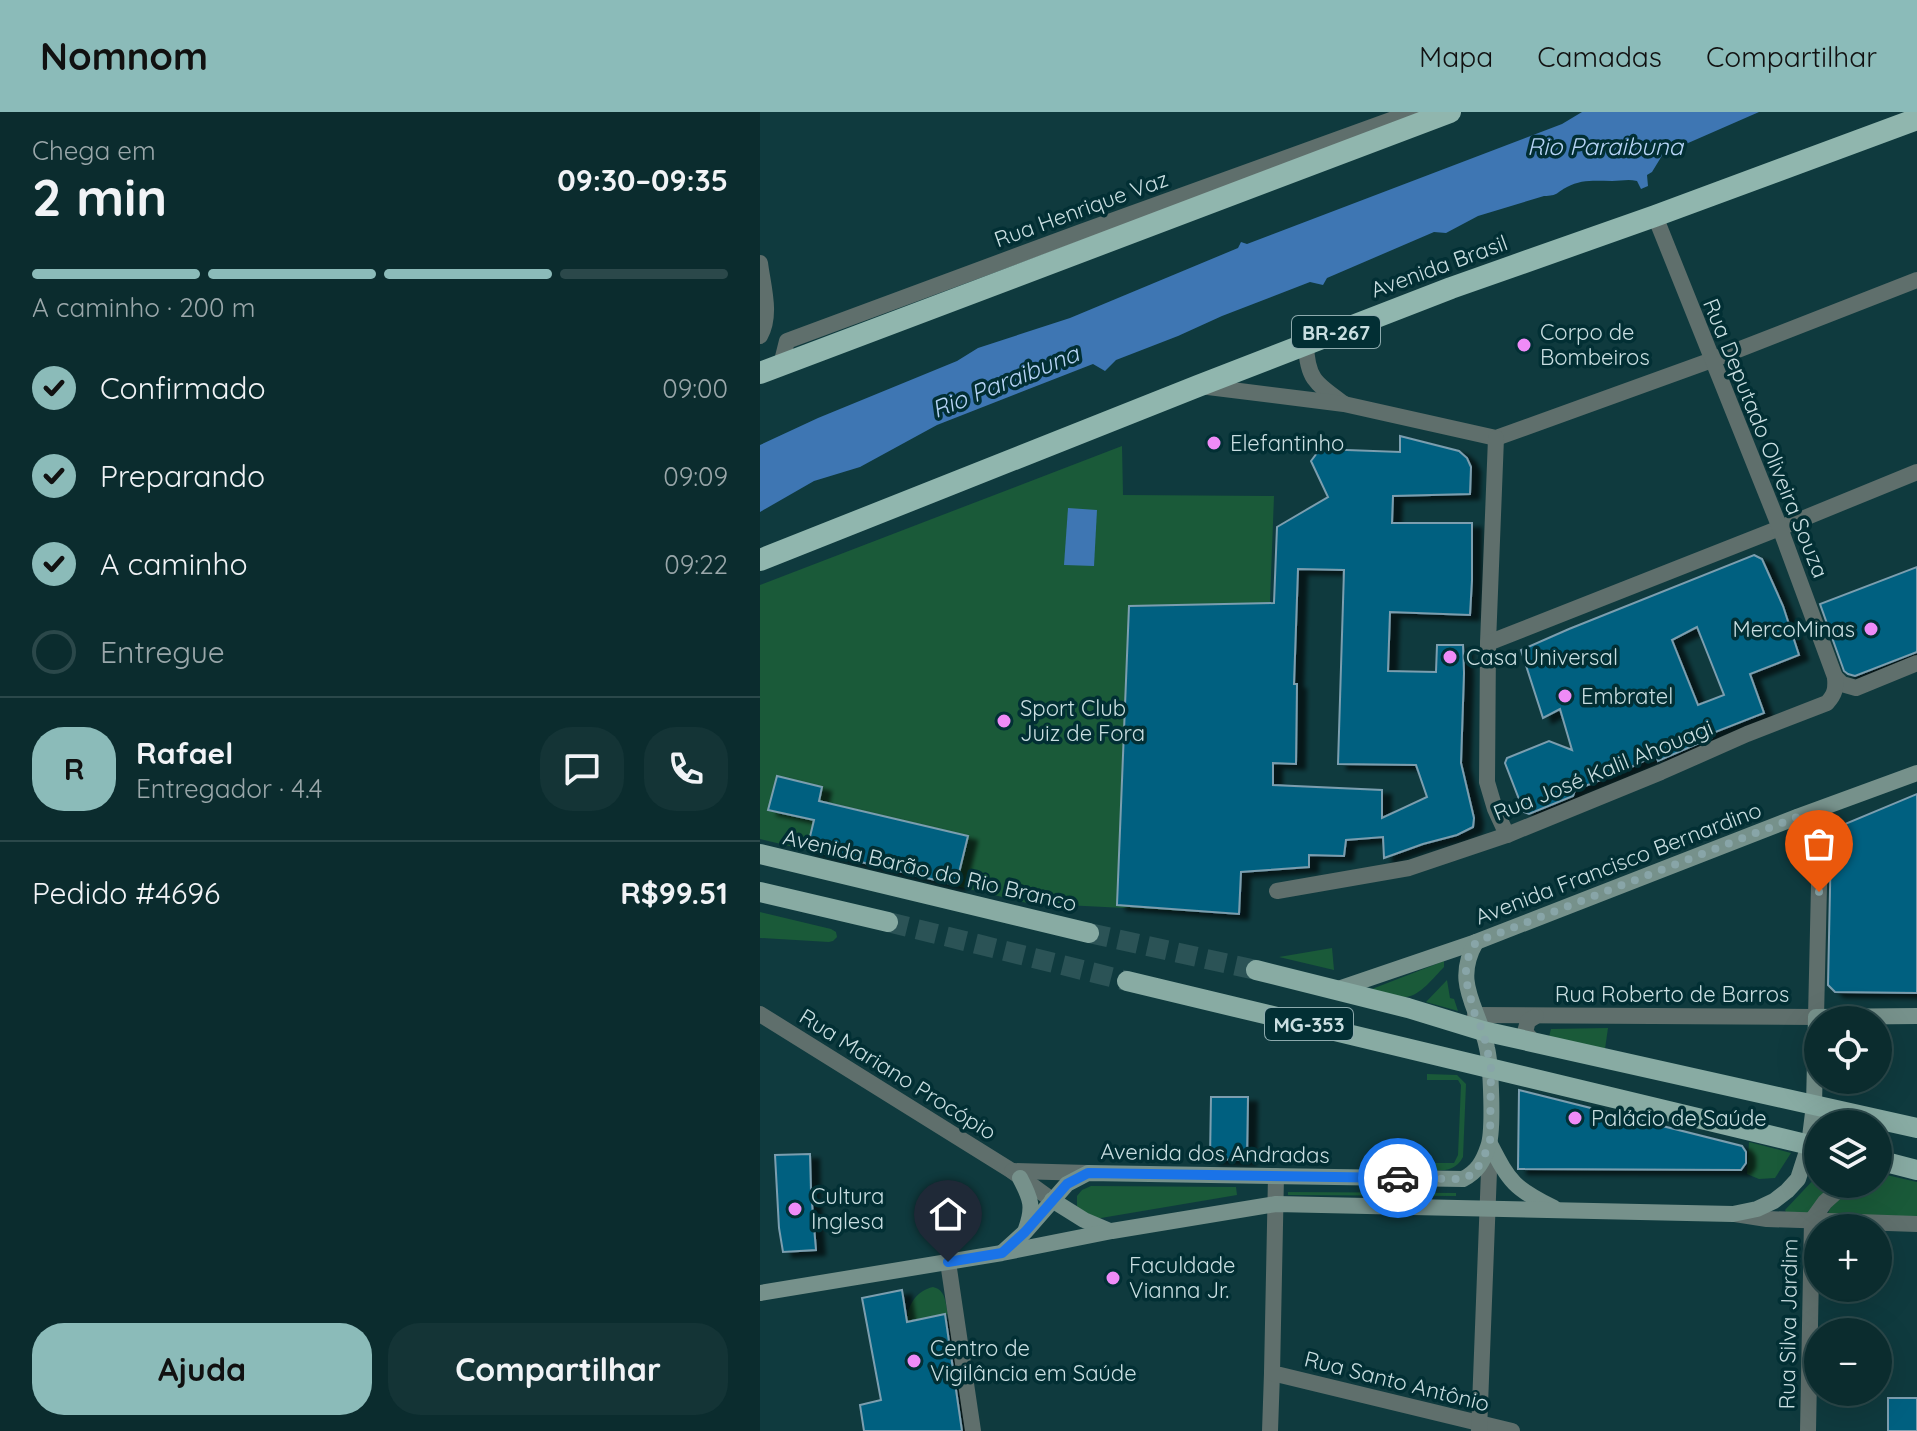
<!DOCTYPE html>
<html lang="pt">
<meta charset="utf-8">
<style>
:root{--surface:#0b2c2e;--page:#143436;--text:#f1f3f6;--muted:#9aa7aa;--line:#2b484a;--accent:#8bbbb9}
body{margin:0;font-family:Quicksand,sans-serif;background:var(--page);color:var(--text);height:100vh;display:flex;flex-direction:column;font-size:30px;white-space:nowrap}
*{box-sizing:border-box;margin:0}
p{font-size:26px;color:var(--muted)}
.icon{flex:none;width:44px;height:44px;fill:none;stroke:currentColor;stroke-width:2;stroke-linecap:round;stroke-linejoin:round}
.map{position:relative;flex:1;overflow:hidden}
.details{display:flex;flex-direction:column;background:var(--surface);width:760px}
.details>*{flex:none}
.fabs{position:absolute;left:1044px;top:894px;display:grid;gap:16px}
.fabs a{display:grid;place-items:center;width:88px;height:88px;border-radius:50%;background:var(--surface);box-shadow:0 8px 32px #0002,0 0 0 2px var(--line);font-size:40px}
.pin{position:absolute;display:grid;place-items:center;width:68px;height:68px;color:#fff;margin:-82px -34px;border-radius:50% 50% 50% 0;rotate:-45deg;box-shadow:0 0 8px #0007}
.pin .icon{rotate:45deg}
.courier{position:absolute;display:grid;place-items:center;width:80px;height:80px;margin:-40px;border:6px solid #1a73e8;border-radius:50%;background:#fff;color:#222;box-shadow:0 2px 10px #0007}
.summary em{font-style:normal;font-weight:700}
.summary div{display:flex;flex-direction:column-reverse}
.summary{display:flex;align-items:center;justify-content:space-between;height:136px;padding:0 32px}
h1{font-size:52px;font-weight:700;line-height:60px}
.bar{display:grid;grid-template-columns:repeat(4,1fr);gap:12px 8px;align-content:center;height:96px;padding:0 32px}
.bar i{height:10px;border-radius:6px;background:var(--line)}
.bar .current{background:var(--accent)}
.bar p{grid-column:span 4}
.line{display:flex;align-items:center;gap:20px;padding:0 32px;border-top:2px solid var(--line)}
.line div{flex:1}
.round{display:grid;place-items:center;flex:none;width:84px;height:84px;border-radius:32px;background:var(--page)}
ol{padding:0 32px;list-style:none}
li{display:flex;align-items:center;gap:24px;height:88px}
li p{margin-inline-start:auto}
li .icon{padding:8px;border-radius:50%;background:var(--accent);color:#111;stroke-width:4}
li:last-child{color:var(--muted)}
li i{width:44px;height:44px;border:4px solid var(--line);border-radius:50%}
.cta{display:flex;gap:16px;margin-top:auto;padding:16px 32px}
.cta a{flex:1;height:92px;border-radius:32px;background:var(--accent);color:#111;font-size:32px;font-weight:700;line-height:92px;text-align:center}
.cta a+a{background:var(--page);color:var(--text)}
header{display:flex;align-items:center;gap:48px;box-sizing:border-box;height:112px;padding:0 40px;background:var(--accent);color:#111}
header strong{font-size:38px}
nav{display:flex;gap:44px;margin-inline-start:auto;font-size:28px}
main{display:flex;flex:1;min-height:0}
.map>svg:first-child{display:block}
.green{fill:#1a5a39}
.water{fill:#3e76b3}
.building{fill:#006180;stroke:#7b9eaf;stroke-width:2;fill-rule:evenodd;filter:url(#shadow)}
.lines{fill:none;stroke-linecap:round;stroke-linejoin:round}
.primary-tunnel{stroke:#2b5356;stroke-width:20;stroke-dasharray:20 10;stroke-linecap:butt}
.minor{stroke:#5f6f6c;stroke-width:16}
.tertiary{stroke:#5f6f6c;stroke-width:16}
.secondary{stroke:#76918b;stroke-width:16}
.primary{stroke:#88aba3;stroke-width:20}
.trunk{stroke:#90b6ae;stroke-width:22}
.done{stroke:#88a5a8;stroke-width:8;stroke-dasharray:0 14.4}
.route{stroke:#1a73e8;stroke-width:10}
.poi-dot{fill:#ef8bf7;stroke:#022f34;stroke-width:3}
.labels{text-anchor:middle;dominant-baseline:central;stroke-width:7;stroke-linejoin:round;paint-order:stroke}
.shield{fill:#022f34;stroke:#8daaad;stroke-width:2}
.shield-label{font-size:20px;font-weight:bold;fill:#c9dee1}
.street-label{font-size:22px;fill:#c9dee1;stroke:#022f34}
.poi-label{font-size:22px;fill:#c9dee1;stroke:#022f34;text-anchor:start}
.water-label{font-size:24px;font-style:italic;fill:#b7d4f6;stroke:#022f34}
</style>
<header>
<strong>Nomnom</strong>
<nav><a>Mapa</a><a>Camadas</a><a>Compartilhar</a></nav>
</header>
<main>
<section class="details">
<div class="summary"><div><h1>2 min</h1><p>Chega em</p></div><em>09:30–09:35</em></div>
<div class="bar"><i class="current"></i><i class="current"></i><i class="current"></i><i></i><p>A caminho · 200 m</p></div>
<ol>
<li><svg class="icon" aria-label="check" viewBox="0 0 24 24"><path d="M5 12l5 5 9-10"/></svg>Confirmado<p>09:00</p></li>
<li><svg class="icon" aria-label="check" viewBox="0 0 24 24"><path d="M5 12l5 5 9-10"/></svg>Preparando<p>09:09</p></li>
<li><svg class="icon" aria-label="check" viewBox="0 0 24 24"><path d="M5 12l5 5 9-10"/></svg>A caminho<p>09:22</p></li>
<li><i></i>Entregue</li>
</ol>
<div class="line" style="height:144px"><b class="round" style="background:var(--accent);color:#111">R</b><div><b>Rafael</b><p>Entregador · 4.4</p></div><a class="round"><svg class="icon" aria-label="chat" viewBox="0 0 24 24"><path d="M4 5h16v11H9l-5 4z"/></svg></a><a class="round"><svg class="icon" aria-label="phone" viewBox="0 0 24 24"><path d="M5 4h4l2 5-3 2q2 4 5 5l2-3 5 2v4C11 20 4 13 5 4z"/></svg></a></div>
<div class="line" style="height:104px"><div>Pedido #4696</div><b>R$99.51</b></div>
<div class="cta"><a>Ajuda</a><a>Compartilhar</a></div>
</section>
<div class="map">
<svg width="1157" height="1319" viewBox="0 0 1157 1319">
<defs>
<filter id="shadow"><feDropShadow dx="9" dy="5" stdDeviation="2" flood-color="#0009"/></filter>
</defs>
<rect width="100%" height="100%" fill="#0f3a3e"/>
<!-- green -->
<g class="green">
<path d="M362 334 363 383 514 384 510 490 494 492 479 802 267 791 0 727V473Z"/>
<path d="M0 800 71 817 76 820 77 825 73 829 69 830 0 826Z"/>
<path d="M572 836 574 858 519 845Z"/>
<path d="M684 849V855C674 865 660 884 646 885 635 885 622 880 612 877Z"/>
<path d="M687 868 690 886 694 887 698 899 666 890Z"/>
<path d="M848 916 845 937 789 925 791 917Z"/>
<path d="M667 962 697 963 706 972 703 1045C694 1062 679 1058 662 1058V1051H694L698 1043 701 973 698 968H667Z"/>
<path d="M989 1030 1031 1041 1015 1066 999 1067 987 1062Z"/>
<path d="M1118 1061 1157 1070V1105L1067 1104C1078 1076 1091 1072 1118 1072Z"/>
<path d="M1058 1063V1072H1078L1045 1104H1028L1025 1098Z"/>
<path d="M331 1074 476 1075 477 1083 335 1107 325 1103 317 1094V1084L322 1078Z"/>
<path d="M528 1080 696 1081V1084L528 1083Z"/>
<path d="M173 1175C186 1178 185 1190 188 1202L147 1211C147 1193 156 1179 173 1175Z"/>
</g>
<!-- water -->
<g class="water">
<path d="M822 0H999L903 42 892 60 887 63 888 74 881 77 877 69C868 67 861 69 852 69 836 69 822 67 807 75 797 80 798 84 784 84L718 104 686 121 674 120 567 166 563 173 550 170 462 204 418 224 356 248 345 259 333 252 177 313 100 355 54 369 0 400V333L58 306 197 249 218 236 310 206 478 136 481 130 487 132 802 12Z"/>
<path d="M308 396 337 398 334 454 304 453Z"/>
</g>
<!-- building -->
<g class="building">
<path d="M640 324 699 339 707 346 711 355 710 382 633 384 632 411H712V468L710 503 630 500 628 559 676 560 677 533H703L704 561 701 651 714 706 713 715 697 723 663 732 624 746 623 725 586 728 584 744 549 743V755L481 760 479 802 357 793 369 494 514 491 517 415 568 385 551 349 560 337 640 340ZM538 457 584 458 578 652 656 653 667 685 622 706V678L513 673V651L536 652 537 572H534Z"/>
<path d="M994 443 1002 447 1023 494 1039 543 990 562 1004 601 950 622 951 626 898 649 896 643 863 659 815 678 813 684 769 702 764 700 745 651 747 646 789 629 812 638 800 597 783 606 761 538 809 517ZM937 515 964 583 938 593 912 528Z"/>
<path d="M1157 455V540L1095 564 1088 562 1084 559 1060 492Z"/>
<path d="M17 664 62 675 59 689 208 724 196 773 47 737 54 708 8 698Z"/>
<path d="M1157 682V881L1075 880 1068 873 1071 730 1085 712Z"/>
<path d="M759 978 982 1034 986 1040V1051L981 1058 758 1057Z"/>
<path d="M451 985H488L487 1048 450 1047Z"/>
<path d="M50 1042 51 1079 56 1138 23 1140 19 1116 15 1043Z"/>
<path d="M142 1178 147 1210 185 1202 202 1319H104L100 1293 121 1288 102 1186Z"/>
<rect x="1128" y="1286" width="29" height="33"/>
</g>
<g class="lines">
<!-- primary-tunnel -->
<g class="primary-tunnel">
<path d="M128 810 367 869"/>
<path d="M329 821 496 858"/>
</g>
<!-- minor -->
<g class="minor">
<path d="M0 151C3 175 12 203 0 224"/>
<path d="M546 232C547 267 556 272 583 291"/>
<path d="M21 253 27 229 321 120 653 0"/>
<path d="M440 274 584 292 736 326 952 248 1157 168"/>
<path d="M736 326 728 531 727 670 735 697 747 723"/>
<path d="M728 531 1020 416 1157 360"/>
<path d="M1075 565 1082 572 1096 576 1157 551"/>
<path d="M517 779 649 756 747 723 901 660 987 622 1067 591C1075 582 1076 577 1075 565L1020 416 895 104"/>
<path d="M0 902 252 1059 292 1088"/>
<path d="M715 903 1056 905"/>
<path d="M252 1059 328 1061"/>
<path d="M188 1150 213 1319"/>
<path d="M510 1319 512 1261"/>
</g>
<!-- tertiary -->
<g class="tertiary">
<path d="M1037 705 1055 717 1060 730 1056 905"/>
<path d="M774 930 765 920 768 909 776 904"/>
<path d="M516 1064 512 1261 752 1319"/>
<path d="M975 1102 1007 1107 1157 1112"/>
<path d="M719 1319 730 1033"/>
<path d="M1048 1319 1052 1108 1065 1090 1085 1072"/>
</g>
<!-- secondary -->
<g class="secondary">
<path d="M575 878 716 830 1037 705 1157 661"/>
<path d="M730 1032C750 1071 754 1076 794 1096"/>
<path d="M260 1066C271 1087 274 1095 266 1117"/>
<path d="M292 1088 324 1108 350 1119"/>
<path d="M243 1140 265 1120 307 1072 328 1061 703 1067C717 1060 723 1050 728 1035 734 1020 731 953 727 936 719 895 692 872 716 830"/>
<path d="M0 1181 242 1141 352 1119 516 1092 973 1102 997 1097 1014 1089 1027 1079 1038 1067 1049 1033 1054 993 1056 905 1157 904"/>
</g>
<!-- primary -->
<g class="primary">
<path d="M0 742 329 821"/>
<path d="M0 780 128 810"/>
<path d="M496 858 648 896 723 919 1157 1016"/>
<path d="M367 869 1058 1035"/>
<path d="M1118 1048 1157 1058"/>
</g>
<!-- trunk -->
<g class="trunk">
<path d="M0 261 690 0"/>
<path d="M0 448 438 274 691 176 895 104 1157 7"/>
</g>
</g>
<g class="lines">
<!-- done -->
<path class="done" d="M638 1066 703 1067 715 1061 730 1032 731 955 723 919 715 903 706 868V855L709 843 716 830 1037 705 1055 717 1060 730 1059 780"/>
<!-- route -->
<path class="route" d="M188 1150 242 1141 265 1120 307 1072 328 1061 638 1066"/>
</g>
<!-- markers -->
<g class="poi-dot">
<circle cx="764" cy="233" r="8"/>
<circle cx="454" cy="331" r="8"/>
<circle cx="1111" cy="517" r="8"/>
<circle cx="690" cy="545" r="8"/>
<circle cx="805" cy="584" r="8"/>
<circle cx="244" cy="609" r="8"/>
<circle cx="815" cy="1006" r="8"/>
<circle cx="35" cy="1097" r="8"/>
<circle cx="353" cy="1166" r="8"/>
<circle cx="154" cy="1249" r="8"/>
</g>
<g class="labels">
<!-- shield labels -->
<g class="shield">
<rect x="532" y="204" width="88" height="32" rx="6"/>
<rect x="505" y="896" width="88" height="32" rx="6"/>
</g>
<g class="shield-label">
<text x="576" y="220">BR-267</text>
<text x="549" y="912">MG-353</text>
</g>
<!-- street labels -->
<g class="street-label">
<text transform="translate(321 97) rotate(-20)">Rua Henrique Vaz</text>
<text transform="translate(679 154) rotate(-20)">Avenida Brasil</text>
<text transform="translate(1006 326) rotate(68)">Rua Deputado Oliveira Souza</text>
<text transform="translate(843 658) rotate(-22)">Rua José Kalil Ahouagi</text>
<text transform="translate(858 751) rotate(-21)">Avenida Francisco Bernardino</text>
<text transform="translate(170 758) rotate(13)">Avenida Barão do Rio Branco</text>
<text x="912" y="882">Rua Roberto de Barros</text>
<text transform="translate(138 962) rotate(32)">Rua Mariano Procópio</text>
<text transform="translate(455 1041) rotate(1)">Avenida dos Andradas</text>
<text transform="translate(1028 1212) rotate(-89)">Rua Silva Jardim</text>
<text transform="translate(637 1269) rotate(14)">Rua Santo Antônio</text>
</g>
<!-- poi labels -->
<g class="poi-label">
<text x="780" y="220">Corpo de<tspan x="780" dy="25">Bombeiros</tspan></text>
<text x="470" y="331">Elefantinho</text>
<text x="1095" y="517" text-anchor="end">MercoMinas</text>
<text x="706" y="545">Casa Universal</text>
<text x="821" y="584">Embratel</text>
<text x="260" y="596">Sport Club<tspan x="260" dy="25">Juiz de Fora</tspan></text>
<text x="831" y="1006">Palácio de Saúde</text>
<text x="51" y="1084">Cultura<tspan x="51" dy="25">Inglesa</tspan></text>
<text x="369" y="1153">Faculdade<tspan x="369" dy="25">Vianna Jr.</tspan></text>
<text x="170" y="1236">Centro de<tspan x="170" dy="25">Vigilância em Saúde</tspan></text>
</g>
<!-- water labels -->
<g class="water-label">
<text x="845" y="34">Rio Paraibuna</text>
<text transform="translate(245 269) rotate(-22)">Rio Paraibuna</text>
</g>
</g>
</svg>
<div class="fabs">
<a><svg class="icon" aria-label="locate" viewBox="0 0 24 24"><circle cx="12" cy="12" r="6"/><path d="M12 2v4M12 18v4M2 12h4M18 12h4"/></svg></a>
<a><svg class="icon" aria-label="layers" viewBox="0 0 24 24"><path d="M12 4l9 5-9 5-9-5zM3 14l9 5 9-5"/></svg></a>
<a>+</a>
<a>−</a>
</div>
<div class="pin" style="left:1059px;top:780px;background:#ea580c"><svg class="icon" aria-label="bag" viewBox="0 0 24 24"><path d="M5 8h14l-1 12H6zM9 8a3 3 0 0 1 6 0"/></svg></div>
<div class="pin" style="left:188px;top:1150px;background:#1f2937"><svg class="icon" aria-label="home" viewBox="0 0 24 24"><path d="M3 11l9-7 9 7M6 9v11h12V9"/></svg></div>
<div class="courier" style="left:638px;top:1066px"><svg class="icon" aria-label="car" viewBox="0 0 24 24"><path d="M5 17H2v-5l4-1 3-4h7l3 4 3 1v5h-3M9 17h6M6 11h13"/><circle cx="7" cy="17" r="2"/><circle cx="17" cy="17" r="2"/></svg></div>
</div>
</main>
